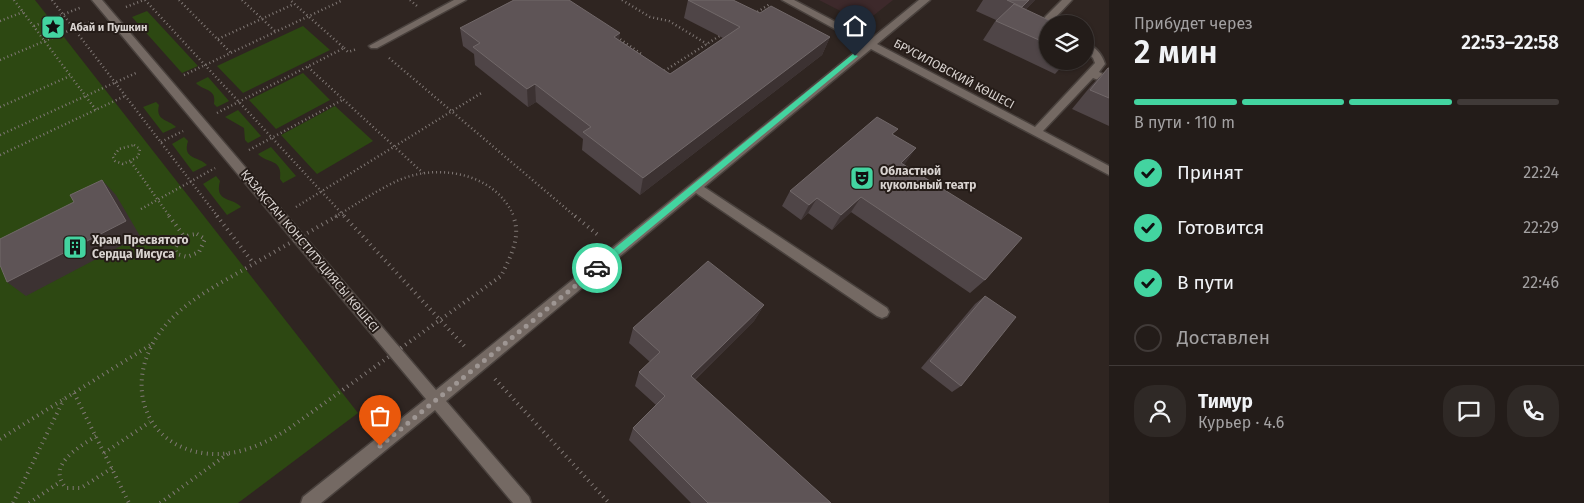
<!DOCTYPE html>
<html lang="ru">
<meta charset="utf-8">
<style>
:root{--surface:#231c19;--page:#2f2926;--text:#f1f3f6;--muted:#a3a1a2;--line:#403a38;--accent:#43d4a0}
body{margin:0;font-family:"Fira Sans",sans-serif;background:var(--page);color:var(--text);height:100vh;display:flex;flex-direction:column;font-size:19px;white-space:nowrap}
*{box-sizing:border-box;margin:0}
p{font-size:16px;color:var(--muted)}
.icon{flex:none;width:28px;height:28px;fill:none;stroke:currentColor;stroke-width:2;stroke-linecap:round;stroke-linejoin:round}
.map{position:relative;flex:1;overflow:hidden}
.side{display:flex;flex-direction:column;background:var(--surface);width:475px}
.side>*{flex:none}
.buttons{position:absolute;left:1039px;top:15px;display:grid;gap:10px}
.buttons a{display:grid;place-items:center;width:55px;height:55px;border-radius:50%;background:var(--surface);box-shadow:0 1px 4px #0004,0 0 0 1px var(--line);font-size:25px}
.pin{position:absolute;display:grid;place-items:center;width:42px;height:42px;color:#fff;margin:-51px -21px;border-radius:50% 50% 50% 0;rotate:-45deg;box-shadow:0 0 5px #0007}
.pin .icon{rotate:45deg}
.courier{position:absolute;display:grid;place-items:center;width:50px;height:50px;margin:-25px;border:4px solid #43d4a0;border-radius:50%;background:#fff;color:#222;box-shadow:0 1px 6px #0007}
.overview em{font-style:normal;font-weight:600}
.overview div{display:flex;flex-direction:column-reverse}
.overview{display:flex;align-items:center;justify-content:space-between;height:85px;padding:0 25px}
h1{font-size:32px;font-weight:600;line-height:38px}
.bar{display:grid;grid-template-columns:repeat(4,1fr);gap:8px 5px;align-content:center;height:60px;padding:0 25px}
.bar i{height:6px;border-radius:4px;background:var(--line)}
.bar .on{background:var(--accent)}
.bar p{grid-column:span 4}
.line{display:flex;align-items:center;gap:12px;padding:0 25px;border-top:1px solid var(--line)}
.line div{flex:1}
.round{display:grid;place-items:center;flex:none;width:52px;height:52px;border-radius:20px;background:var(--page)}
ol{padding:0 25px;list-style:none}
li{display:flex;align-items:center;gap:15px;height:55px}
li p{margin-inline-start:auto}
li .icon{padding:5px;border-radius:50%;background:var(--accent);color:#111;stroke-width:4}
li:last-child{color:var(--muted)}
li i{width:28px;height:28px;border:2px solid var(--line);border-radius:50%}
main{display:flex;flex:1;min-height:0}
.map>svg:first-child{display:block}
.education{fill:#3d292b}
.green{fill:#2d4812}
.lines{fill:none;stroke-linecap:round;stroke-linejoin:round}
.minor-casing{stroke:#49413d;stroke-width:3}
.path-far1{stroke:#817976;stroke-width:2.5;stroke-dasharray:1 3;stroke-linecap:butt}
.path{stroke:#817976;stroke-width:4;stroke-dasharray:1 4.5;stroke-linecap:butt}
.minor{fill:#746963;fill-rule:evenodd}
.wall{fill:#4f4547}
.shaded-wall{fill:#3c3232}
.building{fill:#5e5456;stroke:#716869}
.route{fill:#43d4a0}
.done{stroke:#9e9693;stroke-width:5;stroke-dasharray:0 9}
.labels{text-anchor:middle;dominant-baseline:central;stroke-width:4;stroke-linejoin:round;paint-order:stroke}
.far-poi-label{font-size:11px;font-weight:bold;fill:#d9d3d0;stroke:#251c18;text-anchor:start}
.street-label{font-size:12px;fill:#d9d3d0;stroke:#251c18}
.poi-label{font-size:12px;font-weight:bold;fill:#d9d3d0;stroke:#251c18;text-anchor:start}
</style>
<main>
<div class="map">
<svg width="1109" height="503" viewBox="0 0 1109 503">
<rect width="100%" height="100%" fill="#2f2521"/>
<!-- education -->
<path class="education" d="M819 0H893L864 23Z"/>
<!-- green -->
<g class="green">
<path d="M0 0H35L358 413 238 503H0Z"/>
<path d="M147 11 198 66 182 73 132 17Z"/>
<path d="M303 26 330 50 243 93 217 66Z"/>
<path d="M303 73 330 100 276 129 249 100Z"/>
<path d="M208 77 229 101 217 107 214 104C217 88 203 91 196 83Z"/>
<path d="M156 102 159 105C155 121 168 119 176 127L163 133 143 107Z"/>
<path d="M335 106 373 141 317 174 281 135Z"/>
<path d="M238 110 261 136 248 143 245 140 244 128 225 117Z"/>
<path d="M184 137 188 141C182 160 199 156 207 165L193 172 172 144Z"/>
<path d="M271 147 296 176 283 183 280 179C283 158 267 164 258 154Z"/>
<path d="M216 176 220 181C214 203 233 197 241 207L227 215 203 184Z"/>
</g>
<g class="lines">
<!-- minor casing -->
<g class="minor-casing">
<g id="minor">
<path d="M92 0H102L436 390 864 45 782 0H794L870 40 919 0H930L877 44 1035 127 1095 63 1093 58 1085 51V43C1095 46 1102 54 1105 64L1099 72 1109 77V84L1093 78 1043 131 1109 166V175L871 49 704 187 887 308 889 312 887 316 882 318 877 316 696 193 446 401 529 497 531 503H513L435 410 321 503H301L303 497 426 399Z"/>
<path d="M454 0H466L377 48H371L369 46Z"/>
<path d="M1062 0H1072L1055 18 1054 24H1048V27L1046 26 1045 17Z"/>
</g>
</g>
<!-- path-far1 -->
<g class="path-far1">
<path d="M14 0 96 110"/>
<path d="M52 0 218 217"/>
<path d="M145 0 345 217"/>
<path d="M179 0 231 53"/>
<path d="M242 0 276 32"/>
<path d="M410 0 417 6"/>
<path d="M622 0 650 17 669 21 707 44"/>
<path d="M126 7 144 0"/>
<path d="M754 14 770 4"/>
<path d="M0 21 23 12"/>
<path d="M34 26 82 7"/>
<path d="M617 37 643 55"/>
<path d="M218 39 294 4"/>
<path d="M344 48 348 52 357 49"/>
<path d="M389 58 576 217"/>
<path d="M0 60 92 21"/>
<path d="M308 67 423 173"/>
<path d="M661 73 721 35"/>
<path d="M184 75 343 0"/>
<path d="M0 107 70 76"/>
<path d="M217 113 344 48 290 0"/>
<path d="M0 135 136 73"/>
<path d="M161 142 183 131"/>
<path d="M134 145 140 149 138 157 123 164 115 161 113 157 119 149Z"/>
<path d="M249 150 344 99"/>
<path d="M0 155 125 96"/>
<path d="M131 162 170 217"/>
<path d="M296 207 483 92"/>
<path d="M141 209 215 168"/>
<path d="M335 217C355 205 374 192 395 182 435 162 496 172 514 217"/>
</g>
<!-- path -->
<g class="path">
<path d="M169 216 184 236"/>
<path d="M217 216 254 264"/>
<path d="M337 216C307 233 278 250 248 267 216 286 180 303 158 335 120 391 151 456 220 454 245 453 267 442 287 430L501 276C510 258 522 236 513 216"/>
<path d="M344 216 467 349"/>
<path d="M575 216 598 235"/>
<path d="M197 234 205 239 199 252 187 257 177 254 175 249C179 238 186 235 197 234Z"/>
<path d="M495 379 609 503"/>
<path d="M74 393 129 503"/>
<path d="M96 436C78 448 46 465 66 488H81L112 468"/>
<path d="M0 439 152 344"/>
<path d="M104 453 150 422"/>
<path d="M13 503 64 399"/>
<path d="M29 503 60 482"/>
<path d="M160 503 229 453"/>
</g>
<!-- minor -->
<use href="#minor" class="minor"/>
</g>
<!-- wall -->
<g class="wall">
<path d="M688 0 760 13 830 37 822 55 640 195 582 150 583 139 536 102 528 107 475 65 474 54 463 46 460 28 619 40 670 74 723 38 684 18Z"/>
<path d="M983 0H1035L1025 10 1048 24V61H1067L1055 74 983 40 996 20 976 11Z"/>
<path d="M1108 68H1109V126L1072 109 1090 87Z"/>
<path d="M894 135 905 164 904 165 985 280 970 293 851 212 832 230 808 213 801 220 782 206 790 191Z"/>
<path d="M985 296 961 386 952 392 921 368 975 304Z"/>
<path d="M764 305 754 321 695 380 831 503H691L629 440 633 428 656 405 635 386 639 372 650 362 629 343 633 328Z"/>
</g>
<!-- shaded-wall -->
<g class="shaded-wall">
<path d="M1029 0H1035L1008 26 1022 7Z"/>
<path d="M620 33 618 51 614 37Z"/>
<path d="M830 37 822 55 640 195 643 178Z"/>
<path d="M535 84 536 102 528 107 527 89Z"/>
<path d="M916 148 905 164 890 178 901 163Z"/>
<path d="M102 180 116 195 140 236 26 296 7 282Z"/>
<path d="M861 197 851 212 832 230 841 215Z"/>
<path d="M817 198 808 213 801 220 809 205Z"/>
<path d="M764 305 754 321 684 390 691 376Z"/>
</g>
<!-- building -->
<g class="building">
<path d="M514 0H569L620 33 614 37 670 74 740 27 688 0H733L760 13 771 6 830 37 643 178 583 132 591 127 535 84 527 89 473 47 480 43 460 28Z"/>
<path d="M1007 0H1029L1022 7Z"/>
<path d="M1014 4 1057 24H1048V44L996 21Z"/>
<path d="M1108 68H1109V98L1090 90Z"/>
<path d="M877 117 898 129 892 134 916 148 901 163 1022 238 985 280 861 197 841 215 817 198 809 205 790 191Z"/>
<path d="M102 180 126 221 7 282 0 265V239L74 202 70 195Z"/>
<path d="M708 261 764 305 691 376 831 503H708L633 428 665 396 639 372 660 352 633 328Z"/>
<path d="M985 296 1016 317 961 386 930 361Z"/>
</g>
<!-- route -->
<path class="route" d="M853 54 858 56 600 270H594V265Z"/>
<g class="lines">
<!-- done -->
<path class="done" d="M380 446 597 268"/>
</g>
<!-- icons -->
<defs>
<g id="sight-square" transform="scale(1.25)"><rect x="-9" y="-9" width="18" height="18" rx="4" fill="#43d4a0" stroke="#251c18"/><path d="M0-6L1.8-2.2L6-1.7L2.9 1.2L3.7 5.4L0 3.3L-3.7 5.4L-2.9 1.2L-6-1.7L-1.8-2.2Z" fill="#111"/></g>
<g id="theatre-square" transform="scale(1.25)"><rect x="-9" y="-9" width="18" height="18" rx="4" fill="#43d4a0" stroke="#251c18"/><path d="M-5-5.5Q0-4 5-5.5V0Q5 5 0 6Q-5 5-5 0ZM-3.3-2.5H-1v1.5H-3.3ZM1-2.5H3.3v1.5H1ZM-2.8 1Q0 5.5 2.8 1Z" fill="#111"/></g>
<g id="building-square" transform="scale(1.25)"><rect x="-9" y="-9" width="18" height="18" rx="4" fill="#43d4a0" stroke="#251c18"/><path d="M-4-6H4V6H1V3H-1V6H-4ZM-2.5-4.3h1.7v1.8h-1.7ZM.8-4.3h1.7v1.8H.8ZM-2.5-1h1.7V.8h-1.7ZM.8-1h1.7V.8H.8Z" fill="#111"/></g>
</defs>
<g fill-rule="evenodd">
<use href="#sight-square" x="53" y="27"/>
<use href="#theatre-square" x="862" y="178"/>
<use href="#building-square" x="75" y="247"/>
</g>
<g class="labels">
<!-- far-poi labels -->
<g class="far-poi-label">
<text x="70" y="27">Абай и Пушкин</text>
</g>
<!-- street labels -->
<g class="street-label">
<text transform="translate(954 74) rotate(28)">БРУСИЛОВСКИЙ КӨШЕСІ</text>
<text transform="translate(310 251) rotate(50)">ҚАЗАҚСТАН КОНСТИТУЦИЯСЫ КӨШЕСІ</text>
</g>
<!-- poi labels -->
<g class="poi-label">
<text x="880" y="171">Областной<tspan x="880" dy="14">кукольный театр</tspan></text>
<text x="92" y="240">Храм Пресвятого<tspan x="92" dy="14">Сердца Иисуса</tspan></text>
</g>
</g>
</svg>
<div class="buttons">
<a><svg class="icon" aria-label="layers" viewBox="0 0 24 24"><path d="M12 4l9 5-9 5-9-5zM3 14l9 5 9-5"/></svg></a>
</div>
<div class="pin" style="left:380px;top:446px;background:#ea580c"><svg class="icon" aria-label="bag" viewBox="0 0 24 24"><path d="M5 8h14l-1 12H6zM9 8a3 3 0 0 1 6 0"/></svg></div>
<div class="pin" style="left:855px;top:56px;background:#1f2937"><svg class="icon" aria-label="home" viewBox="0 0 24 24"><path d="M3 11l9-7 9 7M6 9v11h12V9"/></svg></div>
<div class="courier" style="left:597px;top:268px"><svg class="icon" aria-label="car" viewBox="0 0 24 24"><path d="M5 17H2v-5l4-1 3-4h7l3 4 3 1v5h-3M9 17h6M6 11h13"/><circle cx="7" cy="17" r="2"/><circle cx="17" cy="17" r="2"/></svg></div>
</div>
<section class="side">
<div class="overview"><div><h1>2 мин</h1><p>Прибудет через</p></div><em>22:53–22:58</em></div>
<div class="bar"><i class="on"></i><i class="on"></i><i class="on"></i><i></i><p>В пути · 110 m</p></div>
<ol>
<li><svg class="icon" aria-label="check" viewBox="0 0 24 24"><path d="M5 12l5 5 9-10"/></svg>Принят<p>22:24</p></li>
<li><svg class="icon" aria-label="check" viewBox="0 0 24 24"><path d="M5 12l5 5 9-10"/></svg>Готовится<p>22:29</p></li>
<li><svg class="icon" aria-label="check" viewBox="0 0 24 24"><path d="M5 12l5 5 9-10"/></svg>В пути<p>22:46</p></li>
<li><i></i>Доставлен</li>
</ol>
<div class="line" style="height:90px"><a class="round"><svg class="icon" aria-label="person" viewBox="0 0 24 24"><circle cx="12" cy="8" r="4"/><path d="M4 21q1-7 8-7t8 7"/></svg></a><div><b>Тимур</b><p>Курьер · 4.6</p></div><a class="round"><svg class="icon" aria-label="chat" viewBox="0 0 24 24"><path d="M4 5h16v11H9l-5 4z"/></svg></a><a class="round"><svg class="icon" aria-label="phone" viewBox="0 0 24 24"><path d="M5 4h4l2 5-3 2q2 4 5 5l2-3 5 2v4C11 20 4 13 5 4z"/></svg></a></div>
</section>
</main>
